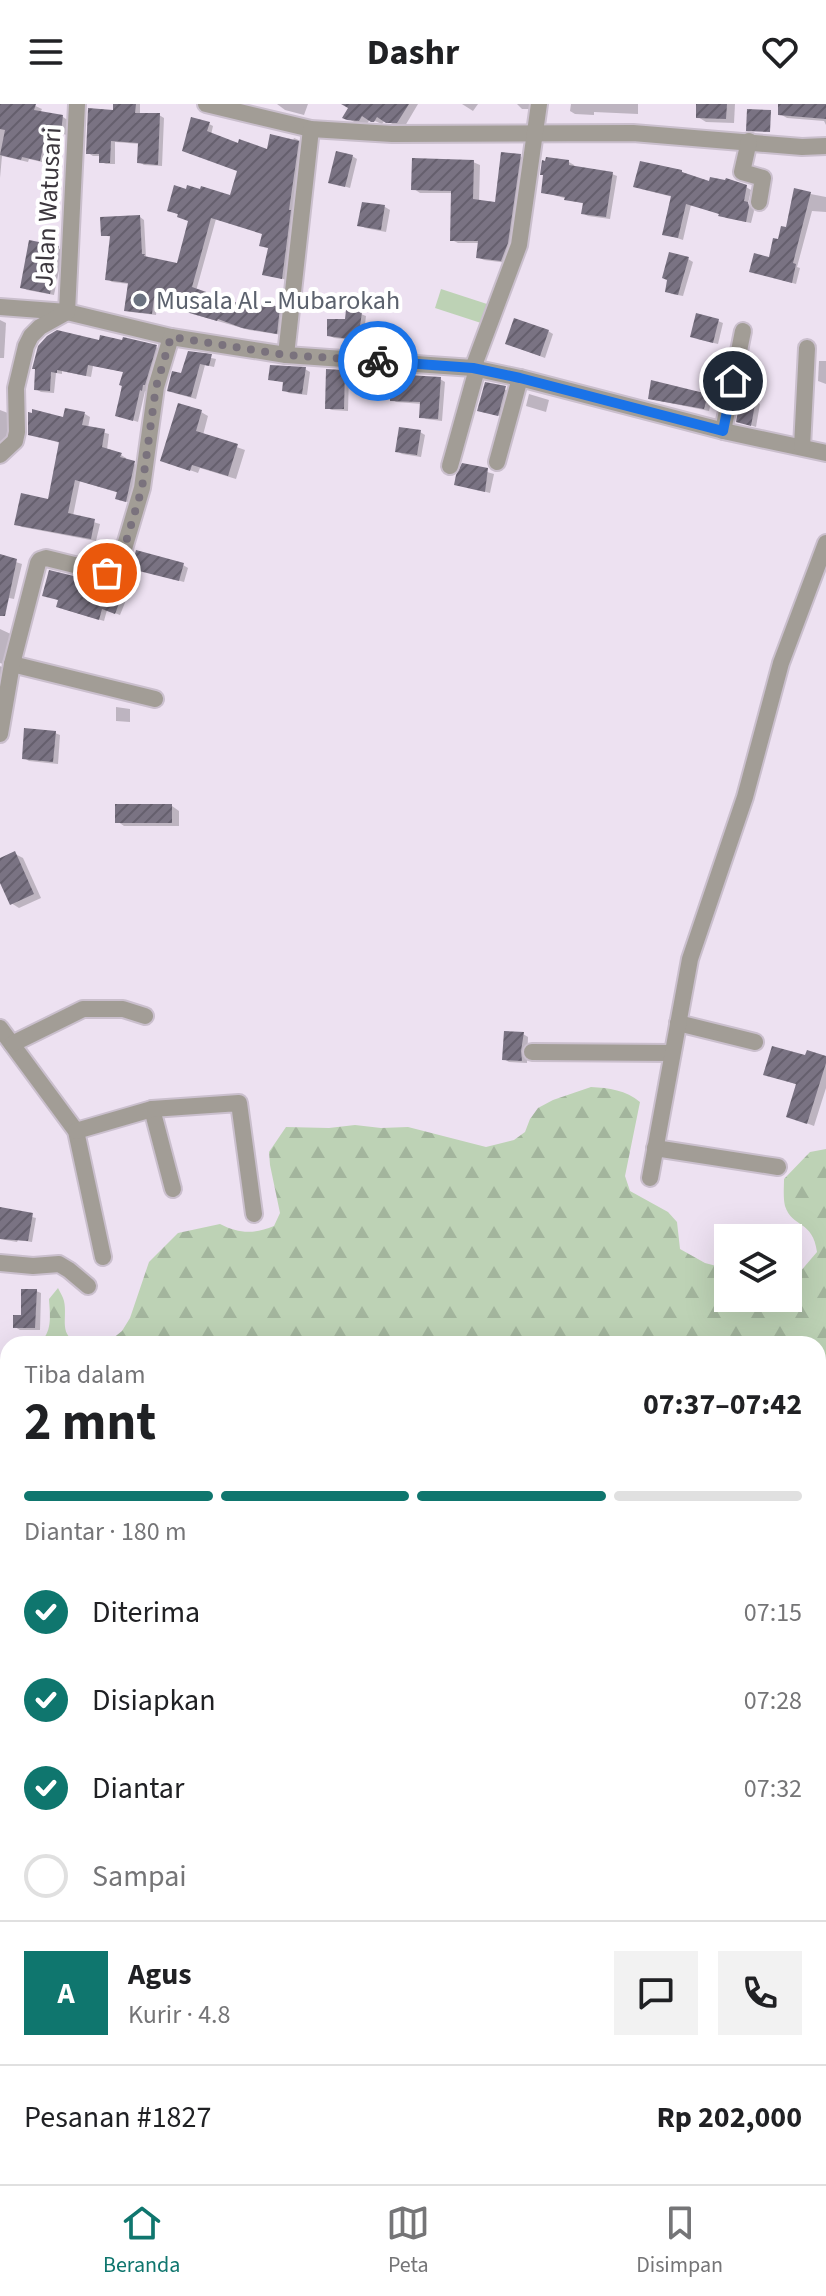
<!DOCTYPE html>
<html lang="id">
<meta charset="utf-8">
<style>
:root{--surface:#fff;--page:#f2f2f2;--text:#202124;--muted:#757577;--line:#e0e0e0;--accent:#0f766e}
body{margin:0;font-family:"Source Sans 3",sans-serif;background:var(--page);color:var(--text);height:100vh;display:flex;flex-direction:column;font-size:30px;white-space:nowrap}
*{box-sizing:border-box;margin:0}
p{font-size:26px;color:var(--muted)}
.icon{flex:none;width:44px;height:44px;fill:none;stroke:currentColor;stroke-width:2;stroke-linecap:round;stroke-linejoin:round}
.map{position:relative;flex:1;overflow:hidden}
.side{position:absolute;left:0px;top:1232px;width:826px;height:848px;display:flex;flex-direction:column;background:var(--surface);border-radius:24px 24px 0 0;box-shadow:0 8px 32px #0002}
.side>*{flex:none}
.buttons{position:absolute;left:714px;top:1120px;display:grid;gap:16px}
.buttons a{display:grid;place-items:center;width:88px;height:88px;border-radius:0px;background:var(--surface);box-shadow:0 8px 32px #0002;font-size:40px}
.pin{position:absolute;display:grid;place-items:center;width:68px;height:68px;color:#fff;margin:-34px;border:4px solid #fff;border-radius:50%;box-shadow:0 2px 8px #0007}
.courier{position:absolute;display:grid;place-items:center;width:80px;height:80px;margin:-40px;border:6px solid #1a73e8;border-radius:50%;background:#fff;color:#222;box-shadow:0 2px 10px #0007}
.head em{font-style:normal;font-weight:700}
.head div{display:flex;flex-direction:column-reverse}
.head{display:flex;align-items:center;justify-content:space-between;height:136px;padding:0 24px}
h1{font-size:52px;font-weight:700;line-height:60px}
.bar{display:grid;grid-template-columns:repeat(4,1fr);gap:12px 8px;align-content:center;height:96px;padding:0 24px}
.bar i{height:10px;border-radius:6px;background:var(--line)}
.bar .selected{background:var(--accent)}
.bar p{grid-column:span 4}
.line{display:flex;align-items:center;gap:20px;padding:0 24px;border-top:2px solid var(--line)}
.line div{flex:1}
.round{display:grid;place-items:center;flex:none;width:84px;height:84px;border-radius:0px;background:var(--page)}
ol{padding:0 24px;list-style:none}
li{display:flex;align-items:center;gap:24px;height:88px}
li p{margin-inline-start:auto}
li .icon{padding:8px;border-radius:50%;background:var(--accent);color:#fff;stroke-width:4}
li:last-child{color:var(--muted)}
li i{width:44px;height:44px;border:4px solid var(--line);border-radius:50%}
header{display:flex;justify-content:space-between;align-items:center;height:104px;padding:0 24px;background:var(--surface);font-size:36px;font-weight:700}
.tab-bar{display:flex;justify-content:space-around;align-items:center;height:112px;border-top:2px solid var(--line);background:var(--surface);font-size:22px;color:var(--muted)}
.tab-bar a{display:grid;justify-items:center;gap:4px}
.tab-bar .selected{color:var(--accent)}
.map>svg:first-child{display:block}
.forest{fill:url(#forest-firs)}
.pitch{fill:#bdd2b5}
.shadow{fill:#0003}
.building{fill:url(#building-hatch)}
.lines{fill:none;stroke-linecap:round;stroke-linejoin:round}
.minor-casing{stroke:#cabfcd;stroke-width:20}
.minor{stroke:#a29d96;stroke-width:16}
.done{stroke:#7a727d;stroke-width:8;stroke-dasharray:0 14.4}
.route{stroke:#1a73e8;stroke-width:10}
.worship-dot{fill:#6b7280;stroke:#fff;stroke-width:3}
.labels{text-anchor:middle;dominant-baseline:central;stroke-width:8;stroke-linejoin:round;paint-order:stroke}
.street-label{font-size:26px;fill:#3c373e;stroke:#fff}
.worship-label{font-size:26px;fill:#5b616d;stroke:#fff;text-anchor:start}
</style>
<header><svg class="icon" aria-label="menu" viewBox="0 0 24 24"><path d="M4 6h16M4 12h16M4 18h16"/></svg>Dashr<svg class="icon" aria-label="heart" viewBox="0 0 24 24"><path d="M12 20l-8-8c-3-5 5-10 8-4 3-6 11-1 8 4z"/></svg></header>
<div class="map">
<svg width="826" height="2080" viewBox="0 0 826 2080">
<defs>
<pattern id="forest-firs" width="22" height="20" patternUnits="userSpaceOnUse" patternTransform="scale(2)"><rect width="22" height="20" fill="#bdd2b5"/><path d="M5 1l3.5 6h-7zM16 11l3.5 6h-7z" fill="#a3b59d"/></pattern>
<pattern id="building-hatch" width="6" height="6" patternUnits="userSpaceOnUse" patternTransform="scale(2)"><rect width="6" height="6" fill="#7a7383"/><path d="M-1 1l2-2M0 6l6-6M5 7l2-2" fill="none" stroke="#655f6d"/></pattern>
</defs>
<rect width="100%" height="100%" fill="#ede1f1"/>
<!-- forest -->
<g class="forest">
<path d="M591 983C609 984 626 986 640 998L625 1072 630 1087 668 1108 677 1118 680 1145 705 1159 728 1165V1194H788V1175L799 1169 817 1148C813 1116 792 1124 785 1102 783 1094 784 1083 784 1075L810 1048 826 1045V1488L818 1487V1240H101L112 1235 122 1227 130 1214 149 1158 178 1129 220 1120C239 1130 255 1130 274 1122L280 1109 270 1061 269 1048 286 1023 329 1024 355 1021 381 1024 408 1023 486 1043 514 1036 525 1028 530 1015 538 1004 553 996Z"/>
<path d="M58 1184C60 1188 63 1193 64 1197 68 1215 57 1232 81 1240H38C53 1229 50 1212 49 1195Z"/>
<path d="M818 1639H826V1969L818 1970Z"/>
<path d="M0 1735 8 1736V2072H245L243 2080H0Z"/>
</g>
<!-- pitch -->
<path class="pitch" d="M441 185 487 200 481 219 435 204Z"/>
<!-- shadow -->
<g class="shadow">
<path d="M0 0H31L42 5 40 9 63 13 69 17 67 31 54 28 46 59 29 55 28 58 2 52 0 74Z"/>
<path d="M115 0H140V11H159L164 14 162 62 144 61 139 58 140 40 115 38V60H106L101 58V52H93L88 49 115 8Z"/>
<path d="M277 0H308L304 11 285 6Z"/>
<path d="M353 0H418L405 22H396L385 16 382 20 370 15 367 20 356 19 345 13Z"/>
<path d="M462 0H478L473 7Z"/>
<path d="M517 0H534L532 5H522Z"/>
<path d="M571 0H638V10L594 8V11L575 10 570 7Z"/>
<path d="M698 0H735L734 19 706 18 698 13Z"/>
<path d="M780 0H826V21L824 17 787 14 780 10Z"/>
<path d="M209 20 213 22 211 31 239 42 268 48 292 39 294 34 303 38 293 110 295 111 287 176 264 170 270 145 261 141 264 130 216 115 196 187 261 209 280 205 284 208 282 231 249 226 193 210 190 204 158 195 156 211 131 208 126 206 129 180 112 178 108 175 112 133 103 131 140 113 144 116 146 153 178 162 190 117 169 106 231 93 239 67 189 49Z"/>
<path d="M352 52 357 55 350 84 330 78Z"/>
<path d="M520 52 526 56 514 143 508 159 484 156 478 153 480 139H458L452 136 453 89H420L414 85 473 58 480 61 479 98 497 101Z"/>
<path d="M569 58 574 61 573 64 612 70 617 72 610 115 588 112 583 109 585 100 543 88Z"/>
<path d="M681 68 710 80 746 83 751 86 748 100 753 103 754 107 751 119 726 114 721 110 691 101 683 136 665 130 673 93 641 85Z"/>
<path d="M795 87 826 93V108L812 107 797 163 800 164 796 180 751 167 770 155 787 125Z"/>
<path d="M363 100 385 103 390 106 386 128 365 124 360 121Z"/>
<path d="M58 144 63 147 54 191 27 186 22 183Z"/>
<path d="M688 155 693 158 683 192 672 190 667 187Z"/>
<path d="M361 210 366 212 363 237 334 234 329 231 347 217Z"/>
<path d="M0 216 6 219 4 254H0Z"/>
<path d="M718 217 723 219 718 240 697 235Z"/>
<path d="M548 227 553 230 545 254 512 242Z"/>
<path d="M101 238 156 243 161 246 147 288 145 287 138 318 117 311 124 268 93 262 91 273 62 267V270L56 269 54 289 41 288 36 285 37 266Z"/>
<path d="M189 249 216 255 214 263 205 261 196 295 174 289Z"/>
<path d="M819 257H826V280L818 277Z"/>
<path d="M305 265 310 268 307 291 289 289 284 286 285 279 270 275Z"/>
<path d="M344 268 349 271 348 307 332 306 327 304Z"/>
<path d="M440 275 445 278 442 317 426 315 421 312 422 300 396 298 392 295Z"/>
<path d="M486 280 510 287 503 313 479 306Z"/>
<path d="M529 290 549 296 546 308 526 302Z"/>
<path d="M707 291 712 294 709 307 655 296 650 294Z"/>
<path d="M755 297 760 300 756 323 738 317Z"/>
<path d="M0 306 13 311 7 340 0 339Z"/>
<path d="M201 308 208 312 203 331 245 346 236 375 200 364 198 369 162 356Z"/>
<path d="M85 310 90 313 88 324 109 330 107 346 121 351 126 354V357L139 362 132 399 123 397 119 389 80 377 73 412 100 420 96 437 22 423 16 420 49 397 60 339 30 330 65 315Z"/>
<path d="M420 328 425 331 421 353 402 350 397 347Z"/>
<path d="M463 361 494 370 490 389 456 380Z"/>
<path d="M0 453 22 460 14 495 0 492Z"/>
<path d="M183 461 188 464 184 478 138 466Z"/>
<path d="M123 488 128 491 120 511 107 506 104 517 63 505Z"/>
<path d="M0 525 15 532 6 561 0 559Z"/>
<path d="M0 562 5 565 0 587Z"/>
<path d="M116 603 130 605V618L116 617Z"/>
<path d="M55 629 60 631 58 660 29 657 24 654Z"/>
<path d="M172 702 179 707V722H124L117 717Z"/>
<path d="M15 750 23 754 41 794 19 804 11 799 0 774V756Z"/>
<path d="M523 930 528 933 527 959 509 958 504 955Z"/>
<path d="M807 953 826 954V984L814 1022 788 1012 798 981 766 970Z"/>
<path d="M0 1105 36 1114 32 1138 18 1136 17 1138 0 1135Z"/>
<path d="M36 1187 41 1189 40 1226H20L15 1223 23 1213Z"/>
<path d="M818 1556 826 1557V1588L818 1586Z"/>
<path d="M8 1588V1633L5 1631Z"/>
<path d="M0 1655 8 1656V1675L0 1674Z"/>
<path d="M274 2072H317L314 2080H278L274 2076Z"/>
<path d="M359 2072H403L401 2080H388L378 2077 377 2080Z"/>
<rect x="422" y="2072" width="32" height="8"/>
<path d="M492 2072H550V2080H493Z"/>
<path d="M580 2072H609L608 2080H579Z"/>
<path d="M735 2074 740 2077V2080H716V2076Z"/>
</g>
<!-- building -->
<g class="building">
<path d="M0 0H36L34 6 63 11 61 28 47 26 40 57 22 53 21 56 0 51 5 26 0 25Z"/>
<path d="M113 0H136L135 9H160L158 61 137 59 138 39 111 37 110 59H99V50H86L88 4 113 6Z"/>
<path d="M341 0H409L397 19H386L377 13 374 18H371L362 12 359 17 347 16 342 14 348 4Z"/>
<path d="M696 0H727L726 15 696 14Z"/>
<path d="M778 0H826V15L778 11Z"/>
<path d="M747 5 771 6 770 28 746 27Z"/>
<path d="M191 13 210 18 207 27 238 39 239 35 267 45 270 30 299 37 289 106H291L282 175 262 171 268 144 259 142 262 130 211 114 192 183 260 207 262 199 280 203 277 230 242 224 218 215 217 217 186 208 187 204 154 194 152 210 124 207 128 179 105 176 110 132H101L100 113 140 111 142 150H145L144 152 177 159 188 117 177 113 178 110 167 107 174 81 186 85 187 81 200 85 201 82 230 91 237 67 182 47Z"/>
<path d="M336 47 353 51 345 83 328 79Z"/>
<path d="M501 48 521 50 508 139 501 157 476 154 478 137H450L451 87 411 86 412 54 474 56 473 95 495 98Z"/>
<path d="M546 53 569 56V61L613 68 606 113 581 110 583 99 564 96 565 93 541 89 543 71H540L542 56 545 57Z"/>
<path d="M640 57 682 66V68L709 77 710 73 725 76 726 74 747 81 744 97 748 98 749 103 746 118 718 112 719 110 686 100 678 134 662 131 671 92 633 83Z"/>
<path d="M794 84 811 88 793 159 796 160 792 179 749 168 754 149 769 153 773 134 778 135 781 122 786 123Z"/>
<path d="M362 98 385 101 381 126 357 122Z"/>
<path d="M29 136 59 142 50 190 20 184Z"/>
<path d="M669 148 689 153 678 191 665 188 667 176 662 174Z"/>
<path d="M346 206 362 208 358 236 327 232V215H345Z"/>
<path d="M696 209 719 215 713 239 690 233Z"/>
<path d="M514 214 549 226 540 252 505 240Z"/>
<path d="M57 226 99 236 100 231 122 236 123 233 157 241 145 281H143L142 287 140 286 133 317 115 312 122 282 119 281 123 268 88 261 86 272 57 266V269L51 268 50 287 34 286 35 265H32L38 242 47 232Z"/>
<path d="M188 247 212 250 209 262 200 260 191 293 167 287 172 267 181 269Z"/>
<path d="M270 261 306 263 302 290 282 287 283 278 268 276Z"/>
<path d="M326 265 345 266 344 305H325Z"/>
<path d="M391 270 441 273 438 315 419 314 420 298 390 297Z"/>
<path d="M651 276 708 290 704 305 648 295Z"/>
<path d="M485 278 506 282 498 312 477 307Z"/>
<path d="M741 292 756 295 751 322 736 318Z"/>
<path d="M178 299 202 306 196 327 238 340 228 372 192 361 190 367 160 357Z"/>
<path d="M65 304 85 308 82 321 105 325 102 343 122 349 120 353 135 357 126 398 115 395 117 388 75 376 68 409 95 415 91 435 14 421 21 389 48 395 59 338 28 331V308L32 309V305L63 313Z"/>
<path d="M399 323 421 326 417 351 395 348Z"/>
<path d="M462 359 488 364 485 388 454 381 456 371Z"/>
<path d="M136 446 184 459 179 477 131 465Z"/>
<path d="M0 450 17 455 5 512H0Z"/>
<path d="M49 466 107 480 124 486 115 510 102 505 99 516 56 503 58 496 42 492Z"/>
<path d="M24 624 56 627 53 658 22 655Z"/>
<rect x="115" y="700" width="57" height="19"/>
<path d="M15 747 34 790 10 801 0 779V754Z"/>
<path d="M504 927 524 928 521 947 522 957 502 956Z"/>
<path d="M772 942 805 951 807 946 826 952V959L807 1020 786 1013 796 980 763 971Z"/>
<path d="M0 1103 33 1109 28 1137 0 1135Z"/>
<path d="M21 1185H37L35 1224H13V1211H21Z"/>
</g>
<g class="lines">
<!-- minor casing -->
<g class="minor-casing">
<g id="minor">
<path d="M206 0 311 25 392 30 633 29 802 43 826 42"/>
<path d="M749 37 742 68 763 74 759 98"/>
<path d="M0 203 67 208 171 233 286 251 473 264 520 274 728 328 826 349"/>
<path d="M286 251 311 25"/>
<path d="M473 264 519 141 539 0"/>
<path d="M723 327 743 227"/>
<path d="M802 343 807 244"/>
<path d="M0 351 15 337 17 328 16 284 26 242 31 232 40 223 67 208 77 0"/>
<path d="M497 358 520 274"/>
<path d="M450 362 477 265"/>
<path d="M12 560 155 595"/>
<path d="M0 630 12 560 38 459 40 456 46 454 107 469 118 465 142 384 156 283 171 233"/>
<path d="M678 919 755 938"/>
<path d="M0 924 76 1027 103 1153"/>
<path d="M12 940 83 905H123L145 912"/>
<path d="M532 948 672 949"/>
<path d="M152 1005 173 1085"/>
<path d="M76 1027 152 1005 239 999 254 1110"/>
<path d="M655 1044 778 1063"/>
<path d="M650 1074 690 855 745 693 781 559 826 439"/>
<path d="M0 1159 33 1162 59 1160 69 1166 88 1182"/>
<path d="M818 1626 826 1627"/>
<path d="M0 1643 8 1644"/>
<path d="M818 2002 826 1997"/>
<path d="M479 2072 480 2080"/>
<path d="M556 2072 557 2080"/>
<path d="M319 2080 325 2076 335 2080"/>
<path d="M673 2080 689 2072"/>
</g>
</g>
<!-- minor -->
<use href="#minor" class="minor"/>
</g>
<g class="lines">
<!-- done -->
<path class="done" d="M107 469 118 465 142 384 156 283 171 233 286 251 378 257"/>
<!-- route -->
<path class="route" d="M378 257 473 264 520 274 723 327 733 277"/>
</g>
<!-- markers -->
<circle class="worship-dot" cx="140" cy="196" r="8"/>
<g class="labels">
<!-- street labels -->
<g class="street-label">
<text transform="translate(48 103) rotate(-87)">Jalan Watusari</text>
</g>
<!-- worship labels -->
<g class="worship-label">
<text x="156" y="196">Musala Al - Mubarokah</text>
</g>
</g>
</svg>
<div class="buttons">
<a><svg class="icon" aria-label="layers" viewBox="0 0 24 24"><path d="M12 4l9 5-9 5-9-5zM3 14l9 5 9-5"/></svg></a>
</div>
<div class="pin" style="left:107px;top:469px;background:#ea580c"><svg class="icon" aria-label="bag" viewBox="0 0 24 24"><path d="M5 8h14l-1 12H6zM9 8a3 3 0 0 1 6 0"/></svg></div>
<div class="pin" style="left:733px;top:277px;background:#1f2937"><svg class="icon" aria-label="home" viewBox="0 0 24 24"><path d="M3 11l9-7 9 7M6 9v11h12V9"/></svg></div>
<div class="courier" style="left:378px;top:257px"><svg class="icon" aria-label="bike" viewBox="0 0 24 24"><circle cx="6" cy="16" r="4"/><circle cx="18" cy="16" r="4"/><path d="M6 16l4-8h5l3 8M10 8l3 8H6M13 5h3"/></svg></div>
<section class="side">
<div class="head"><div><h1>2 mnt</h1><p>Tiba dalam</p></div><em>07:37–07:42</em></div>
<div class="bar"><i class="selected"></i><i class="selected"></i><i class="selected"></i><i></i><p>Diantar · 180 m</p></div>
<ol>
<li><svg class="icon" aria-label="check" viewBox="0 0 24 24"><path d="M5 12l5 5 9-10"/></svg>Diterima<p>07:15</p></li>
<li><svg class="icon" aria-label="check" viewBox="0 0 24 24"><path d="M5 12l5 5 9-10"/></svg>Disiapkan<p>07:28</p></li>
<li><svg class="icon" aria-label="check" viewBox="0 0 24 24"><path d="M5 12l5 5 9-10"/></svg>Diantar<p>07:32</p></li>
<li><i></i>Sampai</li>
</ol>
<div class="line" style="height:144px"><b class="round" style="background:var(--accent);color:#fff">A</b><div><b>Agus</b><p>Kurir · 4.8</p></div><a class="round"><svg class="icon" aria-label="chat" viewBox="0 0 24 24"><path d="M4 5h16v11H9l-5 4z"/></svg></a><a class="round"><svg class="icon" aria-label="phone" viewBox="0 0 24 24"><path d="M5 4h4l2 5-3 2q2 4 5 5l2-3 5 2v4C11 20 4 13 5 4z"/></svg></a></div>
<div class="line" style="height:104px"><div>Pesanan #1827</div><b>Rp 202,000</b></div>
</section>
</div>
<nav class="tab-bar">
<a class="selected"><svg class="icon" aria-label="home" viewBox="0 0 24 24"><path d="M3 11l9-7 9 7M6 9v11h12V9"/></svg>Beranda</a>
<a><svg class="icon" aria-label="map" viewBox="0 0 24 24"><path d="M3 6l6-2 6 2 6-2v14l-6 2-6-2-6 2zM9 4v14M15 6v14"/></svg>Peta</a>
<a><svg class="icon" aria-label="saved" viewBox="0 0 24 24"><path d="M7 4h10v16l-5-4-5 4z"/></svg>Disimpan</a>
</nav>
